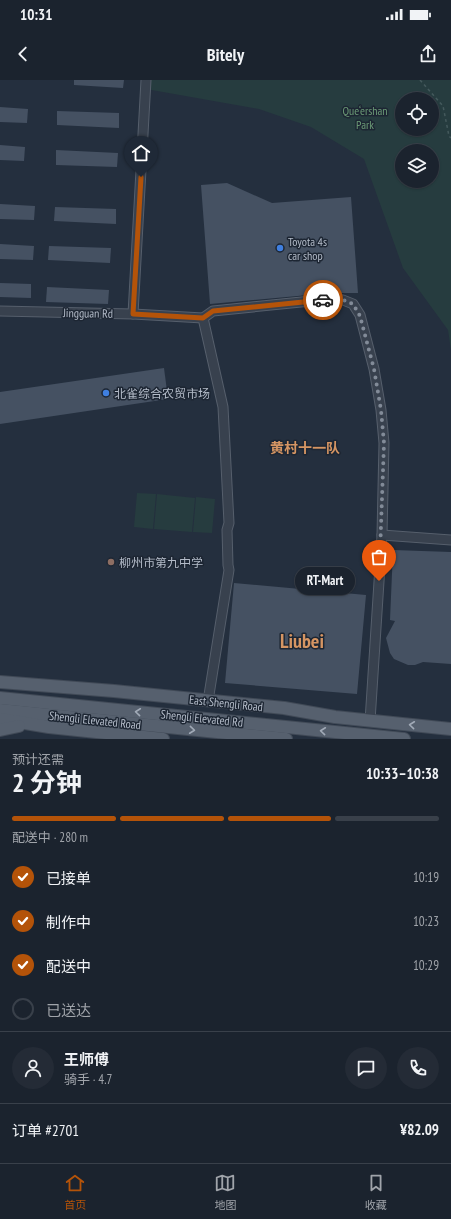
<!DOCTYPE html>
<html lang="zh">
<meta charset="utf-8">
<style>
:root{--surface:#1b232e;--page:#242b36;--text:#f1f3f6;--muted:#a0a4aa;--line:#39404a;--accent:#b45309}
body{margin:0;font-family:"PT Sans Narrow","Noto Sans SC",sans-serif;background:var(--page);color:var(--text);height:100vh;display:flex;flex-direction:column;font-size:15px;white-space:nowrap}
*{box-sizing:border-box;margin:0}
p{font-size:13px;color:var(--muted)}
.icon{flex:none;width:22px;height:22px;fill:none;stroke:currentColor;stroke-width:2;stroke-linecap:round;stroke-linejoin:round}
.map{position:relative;height:659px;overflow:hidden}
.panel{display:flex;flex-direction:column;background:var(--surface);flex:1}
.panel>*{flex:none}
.fabs{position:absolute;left:395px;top:12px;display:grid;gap:8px}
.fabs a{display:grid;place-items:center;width:44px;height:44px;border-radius:50%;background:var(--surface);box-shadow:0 1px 3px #0004,0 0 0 1px var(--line);font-size:20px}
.pin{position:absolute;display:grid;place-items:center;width:34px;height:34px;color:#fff;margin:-41px -17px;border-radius:50% 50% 50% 0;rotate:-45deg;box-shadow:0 0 4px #0007}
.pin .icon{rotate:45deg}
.courier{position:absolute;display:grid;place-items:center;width:40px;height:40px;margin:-20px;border:3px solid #b45309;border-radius:50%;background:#fff;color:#222;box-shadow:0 1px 5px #0007}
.bubble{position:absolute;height:28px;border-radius:14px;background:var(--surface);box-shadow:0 1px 3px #0004,0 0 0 1px var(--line);font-size:13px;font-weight:700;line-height:28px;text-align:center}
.headline em{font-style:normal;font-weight:700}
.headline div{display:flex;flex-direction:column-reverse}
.headline{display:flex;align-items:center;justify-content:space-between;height:68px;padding:0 12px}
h1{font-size:26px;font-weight:700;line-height:30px}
.bar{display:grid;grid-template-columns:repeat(4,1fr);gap:6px 4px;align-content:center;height:48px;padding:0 12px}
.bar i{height:5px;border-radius:3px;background:var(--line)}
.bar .current{background:var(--accent)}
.bar p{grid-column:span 4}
.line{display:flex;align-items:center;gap:10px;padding:0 12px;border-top:1px solid var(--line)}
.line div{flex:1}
.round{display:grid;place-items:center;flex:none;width:42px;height:42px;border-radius:21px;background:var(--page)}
ol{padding:0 12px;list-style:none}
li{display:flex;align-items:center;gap:12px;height:44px}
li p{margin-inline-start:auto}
li .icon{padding:4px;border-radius:50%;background:var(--accent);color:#fff;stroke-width:4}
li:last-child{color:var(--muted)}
li i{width:22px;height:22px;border:2px solid var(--line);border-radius:50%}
.status{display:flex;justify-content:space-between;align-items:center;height:28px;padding:0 20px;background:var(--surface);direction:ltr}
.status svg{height:11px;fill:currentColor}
header{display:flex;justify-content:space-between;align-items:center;height:52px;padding:0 12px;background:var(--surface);font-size:18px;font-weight:700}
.dock{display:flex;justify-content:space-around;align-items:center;height:56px;border-top:1px solid var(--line);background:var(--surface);font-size:11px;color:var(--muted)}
.dock a{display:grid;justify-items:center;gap:2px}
.dock .current{color:var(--accent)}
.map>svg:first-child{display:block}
.green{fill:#263c3f;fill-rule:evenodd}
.building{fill:#455162}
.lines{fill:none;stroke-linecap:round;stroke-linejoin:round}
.minor-casing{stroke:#565f6c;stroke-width:11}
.major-casing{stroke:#414a57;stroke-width:14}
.path{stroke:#44595c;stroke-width:1.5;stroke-dasharray:3 3;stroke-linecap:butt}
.minor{stroke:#38414e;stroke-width:9}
.major{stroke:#56606e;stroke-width:12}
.oneway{stroke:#a1aab7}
.done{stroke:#828b98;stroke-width:4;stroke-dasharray:0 7.2}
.route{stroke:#b45309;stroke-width:5}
.shop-dot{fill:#3f7fe0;stroke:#1d2633;stroke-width:1.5}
.education-dot{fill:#8d6e63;stroke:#1d2633;stroke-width:1.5}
.labels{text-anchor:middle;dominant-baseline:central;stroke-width:3;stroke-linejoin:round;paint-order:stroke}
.park-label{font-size:12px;fill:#6b9a76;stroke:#1d2633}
.poi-label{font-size:12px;fill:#b4bcc9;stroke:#1d2633;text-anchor:start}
.street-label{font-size:12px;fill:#b4bcc9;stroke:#1d2633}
.quarter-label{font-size:14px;font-weight:bold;fill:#d59563;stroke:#1d2633}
.town-label{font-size:20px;font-weight:bold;fill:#d59563;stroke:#1d2633}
</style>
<div class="status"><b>10:31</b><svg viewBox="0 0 49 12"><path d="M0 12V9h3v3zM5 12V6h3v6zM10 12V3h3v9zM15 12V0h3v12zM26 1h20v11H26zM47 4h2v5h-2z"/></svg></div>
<header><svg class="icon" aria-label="back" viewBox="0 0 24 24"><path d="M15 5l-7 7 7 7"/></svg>Bitely<svg class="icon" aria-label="share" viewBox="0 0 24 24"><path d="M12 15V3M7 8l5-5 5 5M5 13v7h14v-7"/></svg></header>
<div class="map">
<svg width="451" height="659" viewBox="0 0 451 659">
<rect width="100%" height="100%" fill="#242f3e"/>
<!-- green -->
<g class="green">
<path d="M146 0H451V270L448 250 403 188 364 79 311 47 259 29 146 9ZM402 19H432V49H402ZM402 71H432V101H402Z"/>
<path d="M137 413 156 414 153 449 134 447Z"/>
<path d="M157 414 195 418 192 452 154 449Z"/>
<path d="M196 417 215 419 212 453 193 452Z"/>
</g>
<!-- building -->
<g class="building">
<path d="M74 0H124L123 8 74 5Z"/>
<path d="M0 27 28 29 27 43 0 42Z"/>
<path d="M57 31 119 33V48L57 45Z"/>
<path d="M0 65 25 67 24 81 0 80Z"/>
<path d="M56 70 118 73 117 87 56 85Z"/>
<path d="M227 103 272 123 351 117 358 213H330L210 224 201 105Z"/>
<path d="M0 124 35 126 34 140 0 139Z"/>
<path d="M55 127 116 129V144L54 141Z"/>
<path d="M0 164 34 166 33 180 0 179Z"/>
<path d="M49 166 111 168 110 183 48 180Z"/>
<path d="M0 203 31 204V218L0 217Z"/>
<path d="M47 207 109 210 108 224 46 222Z"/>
<path d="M164 288 168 319 0 344V312Z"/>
<path d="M393 470 451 472V584L423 582 415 585H408L394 579 390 573 386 558 395 541 390 540Z"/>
<path d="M234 503 366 515 357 614 225 603Z"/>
</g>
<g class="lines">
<!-- minor casing -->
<g class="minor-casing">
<g id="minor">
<path d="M0 231 133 234 146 0"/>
<path d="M133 234 203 238 213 231 331 219 343 220 353 224 360 235 374 289 381 330 384 363 382 455 370 641"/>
<path d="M203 238 223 327 229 443 227 450 228 485 229 490 208 621"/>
<path d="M382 455 451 460"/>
</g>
</g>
<!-- major casing -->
<g class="major-casing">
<g id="major">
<path d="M0 602 114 611 284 628 335 637 451 649"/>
<path d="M0 618 404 659"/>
<path d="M0 630 286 659"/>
<path d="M0 639 49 647 163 659"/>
<path d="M0 650 19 646"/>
</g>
</g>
<!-- path -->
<path class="path" d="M420 0 443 26 449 56 451 58"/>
<!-- minor -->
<use href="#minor" class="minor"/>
<!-- major -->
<use href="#major" class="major"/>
</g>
<!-- one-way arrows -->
<defs><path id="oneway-chevron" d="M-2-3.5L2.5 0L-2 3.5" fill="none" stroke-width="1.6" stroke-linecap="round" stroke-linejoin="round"/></defs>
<g class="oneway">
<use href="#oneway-chevron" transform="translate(138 632) rotate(-174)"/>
<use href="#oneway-chevron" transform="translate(412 645) rotate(-174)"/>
<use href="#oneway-chevron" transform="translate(192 650) rotate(6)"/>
<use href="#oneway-chevron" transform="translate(323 651) rotate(-174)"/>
</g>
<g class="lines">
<!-- done -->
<path class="done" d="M323 220H343L353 224 360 236 374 289 381 330 384 363 379 501"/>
<!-- route -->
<path class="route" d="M141 97 133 234 203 238 213 231 323 220"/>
</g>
<!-- markers -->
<g class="shop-dot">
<circle cx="280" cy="168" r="4"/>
<circle cx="106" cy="313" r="4"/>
</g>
<circle class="education-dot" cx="111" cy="482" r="4"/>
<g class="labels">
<!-- park labels -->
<g class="park-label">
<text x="365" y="30">Que‘ershan<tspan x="365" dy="14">Park</tspan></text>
</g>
<!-- poi labels -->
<g class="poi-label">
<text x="288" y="161">Toyota 4s<tspan x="288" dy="14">car shop</tspan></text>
<text x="114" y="313">北雀综合农贸市场</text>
<text x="119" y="482">柳州市第九中学</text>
</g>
<!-- street labels -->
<g class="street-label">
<text transform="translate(88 233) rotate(1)">Jingguan Rd</text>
<text transform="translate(226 623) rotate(6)">East Shengli Road</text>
<text transform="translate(202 638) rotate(6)">Shengli Elevated Rd</text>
<text transform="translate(95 640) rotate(6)">Shengli Elevated Road</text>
</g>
<!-- quarter labels -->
<g class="quarter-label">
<text x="305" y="368">黄村十一队</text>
</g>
<!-- town labels -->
<g class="town-label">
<text x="302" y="561">Liubei</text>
</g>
</g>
</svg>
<div class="fabs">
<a><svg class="icon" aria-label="locate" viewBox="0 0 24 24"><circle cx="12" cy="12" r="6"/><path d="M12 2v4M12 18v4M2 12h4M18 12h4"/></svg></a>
<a><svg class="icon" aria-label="layers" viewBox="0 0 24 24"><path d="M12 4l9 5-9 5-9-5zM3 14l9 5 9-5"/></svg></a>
</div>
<div class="pin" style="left:379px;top:501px;background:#ea580c"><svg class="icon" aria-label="bag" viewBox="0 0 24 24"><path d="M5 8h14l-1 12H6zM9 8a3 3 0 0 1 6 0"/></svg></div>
<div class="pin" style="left:141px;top:97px;background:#1f2937"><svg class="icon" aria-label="home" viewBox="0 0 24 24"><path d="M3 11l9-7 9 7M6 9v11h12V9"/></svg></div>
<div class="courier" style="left:323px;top:220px"><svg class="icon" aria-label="car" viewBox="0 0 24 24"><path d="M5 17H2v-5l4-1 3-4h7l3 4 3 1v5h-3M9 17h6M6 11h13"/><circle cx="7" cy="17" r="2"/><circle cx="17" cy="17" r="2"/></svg></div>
<div class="bubble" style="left:295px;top:487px;width:60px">RT-Mart</div>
</div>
<section class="panel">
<div class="headline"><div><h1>2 分钟</h1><p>预计还需</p></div><em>10:33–10:38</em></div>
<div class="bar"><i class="current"></i><i class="current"></i><i class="current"></i><i></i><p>配送中 · 280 m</p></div>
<ol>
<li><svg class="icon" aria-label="check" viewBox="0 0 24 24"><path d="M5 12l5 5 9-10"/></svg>已接单<p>10:19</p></li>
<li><svg class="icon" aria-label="check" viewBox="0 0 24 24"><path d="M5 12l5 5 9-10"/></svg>制作中<p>10:23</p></li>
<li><svg class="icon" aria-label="check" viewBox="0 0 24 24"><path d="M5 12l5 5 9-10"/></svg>配送中<p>10:29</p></li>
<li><i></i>已送达</li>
</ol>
<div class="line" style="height:72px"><a class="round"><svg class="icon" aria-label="person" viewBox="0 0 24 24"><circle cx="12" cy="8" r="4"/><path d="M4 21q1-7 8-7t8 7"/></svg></a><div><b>王师傅</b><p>骑手 · 4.7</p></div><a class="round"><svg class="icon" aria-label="chat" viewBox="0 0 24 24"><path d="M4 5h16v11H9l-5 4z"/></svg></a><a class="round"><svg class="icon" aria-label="phone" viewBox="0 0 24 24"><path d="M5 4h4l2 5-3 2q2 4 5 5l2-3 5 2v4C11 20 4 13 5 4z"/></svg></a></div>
<div class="line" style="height:52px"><div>订单 #2701</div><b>¥82.09</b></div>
</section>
<nav class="dock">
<a class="current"><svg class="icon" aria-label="home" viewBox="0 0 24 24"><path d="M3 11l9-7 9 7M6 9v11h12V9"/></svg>首页</a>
<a><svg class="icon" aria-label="map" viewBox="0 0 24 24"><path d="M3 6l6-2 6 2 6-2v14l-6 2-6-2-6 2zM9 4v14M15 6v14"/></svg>地图</a>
<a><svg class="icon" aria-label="saved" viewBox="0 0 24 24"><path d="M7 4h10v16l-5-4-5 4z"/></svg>收藏</a>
</nav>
